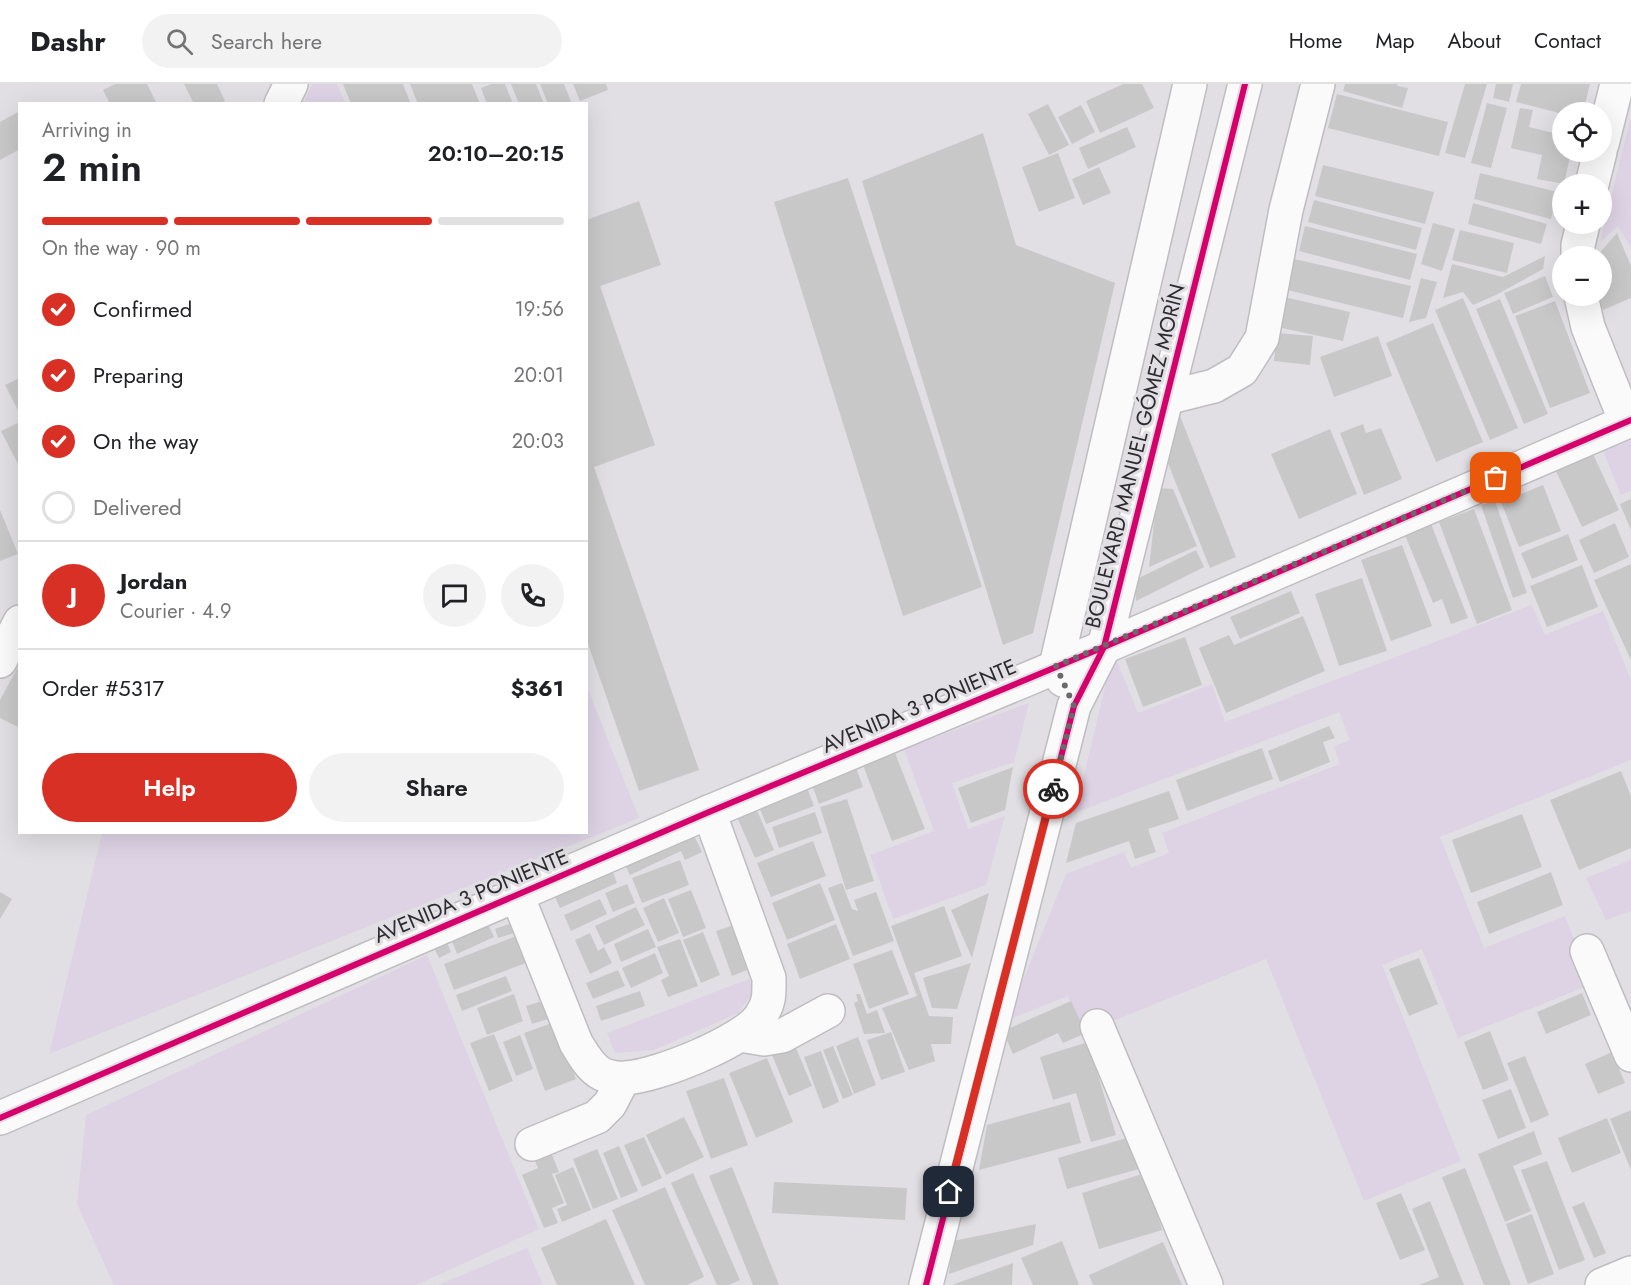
<!DOCTYPE html>
<meta charset="utf-8">
<style>
:root{--surface:#fff;--page:#f2f2f2;--text:#202124;--muted:#757577;--line:#e0e0e0;--accent:#d93025}
body{margin:0;font-family:Jost,sans-serif;background:var(--page);color:var(--text);height:100vh;display:flex;flex-direction:column;font-size:22px;white-space:nowrap}
*{box-sizing:border-box;margin:0}
p{font-size:20px;color:var(--muted)}
.icon{flex:none;width:33px;height:33px;fill:none;stroke:currentColor;stroke-width:2;stroke-linecap:round;stroke-linejoin:round}
.map{position:relative;flex:1;overflow:hidden}
.panel{position:absolute;left:18px;top:18px;width:570px;height:732px;display:flex;flex-direction:column;background:var(--surface);border-radius:0px;box-shadow:0 6px 24px #0002}
.panel>*{flex:none}
.fabs{position:absolute;left:1552px;top:18px;display:grid;gap:12px}
.fabs a{display:grid;place-items:center;width:60px;height:60px;border-radius:50%;background:var(--surface);box-shadow:0 6px 24px #0002;font-size:30px}
.pin{position:absolute;display:grid;place-items:center;width:51px;height:51px;color:#fff;margin:-26px;border-radius:12px;box-shadow:0 3px 9px #0006}
.courier{position:absolute;display:grid;place-items:center;width:60px;height:60px;margin:-30px;border:4px solid #d93025;border-radius:50%;background:#fff;color:#222;box-shadow:0 2px 8px #0007}
.head em{font-style:normal;font-weight:600}
.head div{display:flex;flex-direction:column-reverse}
.head{display:flex;align-items:center;justify-content:space-between;height:102px;padding:0 24px}
h1{font-size:39px;font-weight:600;line-height:45px}
.bar{display:grid;grid-template-columns:repeat(4,1fr);gap:9px 6px;align-content:center;height:72px;padding:0 24px}
.bar i{height:8px;border-radius:4px;background:var(--line)}
.bar .active{background:var(--accent)}
.bar p{grid-column:span 4}
.line{display:flex;align-items:center;gap:15px;padding:0 24px;border-top:2px solid var(--line)}
.line div{flex:1}
.round{display:grid;place-items:center;flex:none;width:63px;height:63px;border-radius:32px;background:var(--page)}
ol{padding:0 24px;list-style:none}
li{display:flex;align-items:center;gap:18px;height:66px}
li p{margin-inline-start:auto}
li .icon{padding:6px;border-radius:50%;background:var(--accent);color:#fff;stroke-width:4}
li:last-child{color:var(--muted)}
li i{width:33px;height:33px;border:3px solid var(--line);border-radius:50%}
.cta{display:flex;gap:12px;margin-top:auto;padding:12px 24px}
.cta a{flex:1;height:69px;border-radius:36px;background:var(--accent);color:#fff;font-size:24px;font-weight:600;line-height:69px;text-align:center}
.cta a+a{background:var(--page);color:var(--text)}
header{display:flex;align-items:center;gap:36px;box-sizing:border-box;height:84px;padding:0 30px;background:var(--surface);border-bottom:2px solid var(--line)}
header strong{font-size:28px}
nav{display:flex;gap:33px;margin-inline-start:auto;font-size:21px}
.search{width:420px;height:54px;background:var(--page);display:flex;align-items:center;gap:15px;box-sizing:border-box;padding:0 21px;border-radius:33px;color:var(--muted);font-size:22px}
.map>svg:first-child{display:block}
.green{fill:#ddd3e5}
.building{fill:#c9c8c9}
.lines{fill:none;stroke-linecap:round;stroke-linejoin:round}
.minor-casing{stroke:#bfbdc0;stroke-width:36}
.minor{stroke:#fafafb;stroke-width:33}
.cycleway-casing{stroke:#e1dee4;stroke-width:10}
.cycleway{stroke:#d6006c;stroke-width:6}
.done{stroke:#6b696c;stroke-width:6;stroke-dasharray:0 10.8}
.route{stroke:#d93025;stroke-width:8}
.labels{text-anchor:middle;dominant-baseline:central;stroke-width:6;stroke-linejoin:round;paint-order:stroke}
.street-label{font-size:21px;fill:#2b2a2c;stroke:#e1dee4}
</style>
<header>
<strong>Dashr</strong>
<div class="search"><svg class="icon" aria-label="search" viewBox="0 0 24 24"><circle cx="10" cy="10" r="6"/><path d="M15 15l6 6"/></svg>Search here</div>
<nav><a>Home</a><a>Map</a><a>About</a><a>Contact</a></nav>
</header>
<div class="map">
<svg width="1631" height="1201" viewBox="0 0 1631 1201">
<rect width="100%" height="100%" fill="#e1dfe3"/>
<!-- green -->
<g class="green">
<path d="M312 0H337L345 19H304Z"/>
<path d="M1631 33V164L1618 142 1600 158Z"/>
<path d="M1631 356V407L1621 411 1603 367Z"/>
<path d="M1532 521 1545 551 1603 527 1631 596V676L1440 753 1484 864 1565 832 1592 900 1458 954 1422 865 1382 881 1461 1077 1364 1117 1266 875 1083 949 1068 912 1007 936 1066 790 1124 768 1131 784 1169 769 1162 749 1340 680 1334 662 1350 656 1339 628 1075 729 1110 582 1118 579 1138 629 1212 600 1225 638Z"/>
<path d="M587 603 639 734 49 970 102 749 586 748Z"/>
<path d="M1029 619 1014 678 952 699 968 745 1005 732 986 801 893 835 870 771 934 747 904 665Z"/>
<path d="M1631 776V827L1606 836 1586 794Z"/>
<path d="M427 871 539 1145 416 1201H114L77 1120 86 1031Z"/>
<path d="M749 895 754 907 738 929 654 966 615 969 607 949Z"/>
<path d="M527 1164 543 1201H438Z"/>
</g>
<!-- building -->
<g class="building">
<path d="M115 0H147L157 20H110L103 6Z"/>
<path d="M184 0H217L225 17 220 20H194Z"/>
<path d="M343 0H403L411 20H351Z"/>
<path d="M410 0H472L480 20H418Z"/>
<path d="M491 0H505L513 20H487L481 4Z"/>
<path d="M511 0H536L544 20H519Z"/>
<path d="M540 0H564L571 17 565 20H548Z"/>
<path d="M573 0H606L608 6 580 17Z"/>
<path d="M1123 0H1142L1154 24 1100 49 1086 17Z"/>
<path d="M1345 0H1398L1397 2 1408 4 1402 24 1343 7Z"/>
<path d="M1465 0H1487L1465 74 1445 69Z"/>
<path d="M1496 0H1513L1509 18 1493 14Z"/>
<path d="M1521 0H1590L1583 28 1563 30 1516 18Z"/>
<path d="M1337 10 1448 38 1439 72 1328 44Z"/>
<path d="M1487 19 1507 24 1491 84 1471 79Z"/>
<path d="M1048 20 1069 61 1049 71 1028 30Z"/>
<path d="M1081 21 1095 48 1072 60 1058 33Z"/>
<path d="M1520 24 1533 26 1529 43 1558 50 1560 37 1563 38V68H1571L1564 100 1537 95 1542 71 1511 64Z"/>
<path d="M18 28 20 65 0 76V38Z"/>
<path d="M1127 43 1136 63 1088 85 1079 64Z"/>
<path d="M983 49 1016 161 1115 199 1033 549 1003 561 862 97Z"/>
<path d="M1058 69 1075 114 1039 128 1022 83Z"/>
<path d="M1323 81 1434 108 1425 140 1315 112Z"/>
<path d="M1099 83 1111 109 1083 121 1072 95Z"/>
<path d="M1480 89 1558 108 1551 135 1474 115Z"/>
<path d="M848 94 982 503 903 532 774 118Z"/>
<path d="M1314 116 1422 144 1416 166 1308 138Z"/>
<path d="M639 117 661 181 600 202 655 361 594 383 699 686 639 707 586 554V136Z"/>
<path d="M1473 119 1547 140 1541 160 1468 140Z"/>
<path d="M1433 139 1455 145 1442 187 1421 180Z"/>
<path d="M1305 142 1417 170 1410 196 1299 167Z"/>
<path d="M1460 146 1514 159 1507 189 1452 176Z"/>
<path d="M1617 149 1631 182V214L1603 226 1597 212H1602V172H1597Z"/>
<path d="M1545 172 1543 185 1496 211 1473 221 1463 208 1443 214 1452 180 1503 193Z"/>
<path d="M1286 173 1411 202 1403 234 1279 204Z"/>
<path d="M1545 192 1553 213 1513 230 1504 209Z"/>
<path d="M1421 194 1437 198 1426 234 1409 238Z"/>
<path d="M1284 213 1350 228 1343 257 1277 243Z"/>
<path d="M1463 214 1518 344 1490 356 1435 226Z"/>
<path d="M1500 215 1548 330 1524 340 1476 225Z"/>
<path d="M1555 217 1590 309 1550 324 1515 232Z"/>
<path d="M1433 239 1483 358 1436 378 1386 259Z"/>
<path d="M1277 249 1313 252 1310 281 1274 277Z"/>
<path d="M1378 252 1392 292 1334 313 1320 273Z"/>
<path d="M20 294V330L5 301Z"/>
<path d="M1178 327 1236 473 1210 484 1165 372Z"/>
<path d="M20 338V384L1 347Z"/>
<path d="M1363 340 1366 349 1381 344 1402 395 1364 411 1340 349Z"/>
<path d="M1330 345 1357 410 1299 435 1271 370Z"/>
<path d="M1593 370 1619 426 1582 443 1556 387Z"/>
<path d="M1543 401 1561 447 1519 463 1501 418Z"/>
<path d="M1158 404 1173 405 1197 462 1149 483Z"/>
<path d="M1631 415V446L1620 420Z"/>
<path d="M1495 417 1527 509 1513 514 1481 421Z"/>
<path d="M1474 425 1512 526 1477 540 1439 438Z"/>
<path d="M0 426 18 470 0 477Z"/>
<path d="M1615 439 1629 473 1594 489 1579 456Z"/>
<path d="M1431 440 1468 534 1451 540 1442 515 1433 519 1405 451Z"/>
<path d="M1568 450 1578 476 1532 495 1521 469Z"/>
<path d="M1402 461 1432 542 1391 557 1361 476Z"/>
<path d="M1196 466 1204 483 1136 517 1135 496Z"/>
<path d="M1631 480V576L1594 496Z"/>
<path d="M1582 481 1598 523 1547 543 1530 502Z"/>
<path d="M1362 494 1387 567 1339 582 1315 510Z"/>
<path d="M1291 507 1300 529 1240 555 1230 533Z"/>
<path d="M1303 532 1325 587 1226 629 1199 564 1229 551 1234 561Z"/>
<path d="M1185 553 1202 601 1143 623 1125 575Z"/>
<path d="M20 579V644L0 634V616Z"/>
<path d="M1329 642 1335 654 1323 658 1330 678 1280 698 1268 667Z"/>
<path d="M893 664 925 745 892 757 861 676Z"/>
<path d="M1262 664 1273 695 1187 727 1176 696Z"/>
<path d="M855 681 863 703 819 720 811 698Z"/>
<path d="M1013 683 1005 726 971 739 958 704Z"/>
<path d="M1621 687 1631 712V764L1579 786 1550 716Z"/>
<path d="M806 701 814 722 766 740 758 720Z"/>
<path d="M1169 707 1179 735 1148 745 1156 768 1135 775 1129 757 1066 779 1076 739Z"/>
<path d="M847 715 874 797 846 806 820 723Z"/>
<path d="M756 724 774 766 755 774 737 733Z"/>
<path d="M815 728 822 749 779 764 772 743Z"/>
<path d="M1522 730 1542 783 1471 809 1452 756Z"/>
<path d="M691 745 702 768 685 776 681 767 630 791 623 777Z"/>
<path d="M813 757 826 792 771 813 757 779Z"/>
<path d="M680 776 689 801 642 819 632 794Z"/>
<path d="M611 783 617 799 560 824 553 809Z"/>
<path d="M1551 788 1563 821 1489 850 1477 818Z"/>
<path d="M820 799 835 836 787 856 772 819Z"/>
<path d="M842 799 852 825 858 827 854 816 876 808 894 857 853 872 828 804Z"/>
<path d="M627 800 635 819 613 828 605 809Z"/>
<path d="M691 806 706 844 683 853 668 815Z"/>
<path d="M0 808 12 815 0 835Z"/>
<path d="M989 809 972 874 951 826Z"/>
<path d="M664 814 679 849 658 858 643 824Z"/>
<path d="M600 815 607 830 571 847 564 831Z"/>
<path d="M944 822 962 872 914 889 929 932 953 933 951 960H931L935 977 909 986 882 924 917 912 891 842Z"/>
<path d="M636 823 645 841 604 861 595 842Z"/>
<path d="M486 836 494 853 457 870 450 852Z"/>
<path d="M518 837 521 847 498 854 495 845Z"/>
<path d="M737 840 745 862 739 864 747 886 732 892 716 847Z"/>
<path d="M836 840 850 875 800 895 787 860Z"/>
<path d="M648 845 656 863 621 878 614 860Z"/>
<path d="M703 848 720 891 701 899 683 856Z"/>
<path d="M524 849 534 876 454 906 444 880Z"/>
<path d="M590 849 598 867 604 863 612 879 590 890 575 856Z"/>
<path d="M445 854 451 868 439 874 432 860Z"/>
<path d="M680 855 698 902 668 913 661 896 669 892 657 863Z"/>
<path d="M892 866 909 910 869 925 853 880Z"/>
<path d="M655 869 663 889 631 904 622 884Z"/>
<path d="M1419 874 1438 920 1409 932 1389 885Z"/>
<path d="M971 879 957 925 932 924 923 894Z"/>
<path d="M618 886 625 902 593 915 586 899Z"/>
<path d="M506 892 512 907 462 927 456 911Z"/>
<path d="M640 907 645 922 601 937 596 922Z"/>
<path d="M1582 909 1591 931 1546 950 1537 928Z"/>
<path d="M514 910 523 937 487 951 477 924Z"/>
<path d="M856 910H860L867 930 877 926 885 949 864 950 854 919 858 917Z"/>
<path d="M542 917 548 935 532 940 526 922Z"/>
<path d="M1071 917 1086 949 1063 959 1058 949 1013 970 1003 947Z"/>
<path d="M555 938 576 995 545 1007 524 949Z"/>
<path d="M1490 947 1509 996 1483 1006 1464 958Z"/>
<path d="M891 948 905 988 881 996 867 956Z"/>
<path d="M494 950 513 997 489 1007 470 959Z"/>
<path d="M520 951 533 985 516 992 503 958Z"/>
<path d="M858 953 876 1001 854 1010 836 962Z"/>
<path d="M793 957 812 1002 789 1012 770 966Z"/>
<path d="M1088 958 1116 1051 1091 1058 1076 1009 1053 1016 1040 973Z"/>
<path d="M833 962 853 1011 843 1015 823 966Z"/>
<path d="M821 967 839 1018 823 1025 804 973Z"/>
<path d="M1612 968 1625 999 1598 1010 1585 980Z"/>
<path d="M1525 972 1549 1031 1531 1039 1507 979Z"/>
<path d="M767 974 793 1038 756 1054 729 989Z"/>
<path d="M724 994 748 1061 711 1075 686 1007Z"/>
<path d="M1511 1005 1526 1044 1498 1055 1482 1016Z"/>
<path d="M1070 1018 1081 1059 979 1086 987 1041Z"/>
<path d="M1631 1026V1086L1610 1035Z"/>
<path d="M684 1033 704 1073 666 1091 646 1051Z"/>
<path d="M1607 1034 1621 1069 1572 1089 1558 1054Z"/>
<path d="M1534 1047 1542 1070 1513 1082 1531 1127 1505 1138 1478 1070Z"/>
<path d="M644 1053 662 1094 642 1103 624 1061Z"/>
<path d="M1130 1053 1139 1085 1067 1105 1058 1074Z"/>
<path d="M548 1061 559 1088 552 1090 564 1119 552 1124 558 1139 544 1144 522 1091 538 1084 531 1068Z"/>
<path d="M619 1062 638 1107 621 1114 603 1069Z"/>
<path d="M597 1065 618 1115 593 1125 573 1075Z"/>
<path d="M1547 1077 1585 1176 1559 1186 1521 1086Z"/>
<path d="M573 1083 591 1126 562 1138 557 1125 567 1121 555 1091Z"/>
<path d="M732 1083 779 1201H753L709 1092Z"/>
<path d="M1465 1084 1511 1201H1484L1442 1093Z"/>
<path d="M693 1089 740 1196 729 1201H717L671 1099Z"/>
<path d="M1145 1089 1162 1146 1099 1165 1082 1109Z"/>
<path d="M774 1098 907 1104 905 1136 772 1129Z"/>
<path d="M665 1103 704 1193 687 1201H645L612 1126Z"/>
<path d="M1401 1109 1425 1166 1400 1176 1376 1119Z"/>
<path d="M1430 1117 1464 1201H1419L1439 1193 1412 1125Z"/>
<path d="M1584 1118 1606 1169 1594 1174 1572 1123Z"/>
<path d="M1532 1130 1554 1190 1528 1200 1506 1140Z"/>
<path d="M606 1135 635 1201H557L541 1164Z"/>
<path d="M1036 1140 1033 1161 949 1190 953 1157Z"/>
<path d="M1062 1157 1079 1201H1033L1021 1174Z"/>
<path d="M1163 1158 1182 1201H1093L1089 1191Z"/>
<path d="M1013 1179 1012 1201H952Z"/>
</g>
<g class="lines">
<!-- minor casing -->
<g class="minor-casing">
<g id="minor">
<path d="M281 20 291 0"/>
<path d="M1602 60 1617 0"/>
<path d="M1592 100 1600 68"/>
<path d="M1578 172V161L1583 140"/>
<path d="M1581 212 1588 243 1626 338"/>
<path d="M1166 314 1214 302 1242 286 1262 254 1286 126 1318 0"/>
<path d="M0 577 20 538"/>
<path d="M1063 596 1056 582 1190 0"/>
<path d="M517 811 576 959C583 970 590 984 602 990 608 993 619 995 625 994 655 993 743 958 760 933 770 918 769 911 769 894L709 728"/>
<path d="M1587 867 1631 971"/>
<path d="M1097 942 1206 1201"/>
<path d="M740 951 764 955 782 952 828 927"/>
<path d="M0 1034 709 728 1104 563 1631 336"/>
<path d="M532 1060 597 1033 610 1020 623 995"/>
<path d="M926 1201 1074 622 1104 563 1245 0"/>
<path d="M1602 1201 1631 1189"/>
</g>
</g>
<!-- minor -->
<use href="#minor" class="minor"/>
<!-- cycleway casing -->
<g class="cycleway-casing">
<g id="cycleway">
<path d="M0 1034 709 728 1104 563 1631 336"/>
<path d="M926 1201 1074 622 1104 563 1245 0"/>
</g>
</g>
<!-- cycleway -->
<use href="#cycleway" class="cycleway"/>
</g>
<g class="lines">
<!-- done -->
<path class="done" d="M1053 705 1074 622 1056 582 1496 394"/>
<!-- route -->
<path class="route" d="M949 1108 1053 705"/>
</g>
<g class="labels">
<!-- street labels -->
<g class="street-label">
<text transform="translate(1135 372) rotate(-76)">BOULEVARD MANUEL GÓMEZ MORÍN</text>
<text transform="translate(919 622) rotate(-23)">AVENIDA 3 PONIENTE</text>
<text transform="translate(471 812) rotate(-23)">AVENIDA 3 PONIENTE</text>
</g>
</g>
</svg>
<div class="fabs">
<a><svg class="icon" aria-label="locate" viewBox="0 0 24 24"><circle cx="12" cy="12" r="6"/><path d="M12 2v4M12 18v4M2 12h4M18 12h4"/></svg></a>
<a>+</a>
<a>−</a>
</div>
<div class="pin" style="left:1496px;top:394px;background:#ea580c"><svg class="icon" aria-label="bag" viewBox="0 0 24 24"><path d="M5 8h14l-1 12H6zM9 8a3 3 0 0 1 6 0"/></svg></div>
<div class="pin" style="left:949px;top:1108px;background:#1f2937"><svg class="icon" aria-label="home" viewBox="0 0 24 24"><path d="M3 11l9-7 9 7M6 9v11h12V9"/></svg></div>
<div class="courier" style="left:1053px;top:705px"><svg class="icon" aria-label="bike" viewBox="0 0 24 24"><circle cx="6" cy="16" r="4"/><circle cx="18" cy="16" r="4"/><path d="M6 16l4-8h5l3 8M10 8l3 8H6M13 5h3"/></svg></div>
<section class="panel">
<div class="head"><div><h1>2 min</h1><p>Arriving in</p></div><em>20:10–20:15</em></div>
<div class="bar"><i class="active"></i><i class="active"></i><i class="active"></i><i></i><p>On the way · 90 m</p></div>
<ol>
<li><svg class="icon" aria-label="check" viewBox="0 0 24 24"><path d="M5 12l5 5 9-10"/></svg>Confirmed<p>19:56</p></li>
<li><svg class="icon" aria-label="check" viewBox="0 0 24 24"><path d="M5 12l5 5 9-10"/></svg>Preparing<p>20:01</p></li>
<li><svg class="icon" aria-label="check" viewBox="0 0 24 24"><path d="M5 12l5 5 9-10"/></svg>On the way<p>20:03</p></li>
<li><i></i>Delivered</li>
</ol>
<div class="line" style="height:108px"><b class="round" style="background:var(--accent);color:#fff">J</b><div><b>Jordan</b><p>Courier · 4.9</p></div><a class="round"><svg class="icon" aria-label="chat" viewBox="0 0 24 24"><path d="M4 5h16v11H9l-5 4z"/></svg></a><a class="round"><svg class="icon" aria-label="phone" viewBox="0 0 24 24"><path d="M5 4h4l2 5-3 2q2 4 5 5l2-3 5 2v4C11 20 4 13 5 4z"/></svg></a></div>
<div class="line" style="height:78px"><div>Order #5317</div><b>$361</b></div>
<div class="cta"><a>Help</a><a>Share</a></div>
</section>
</div>
